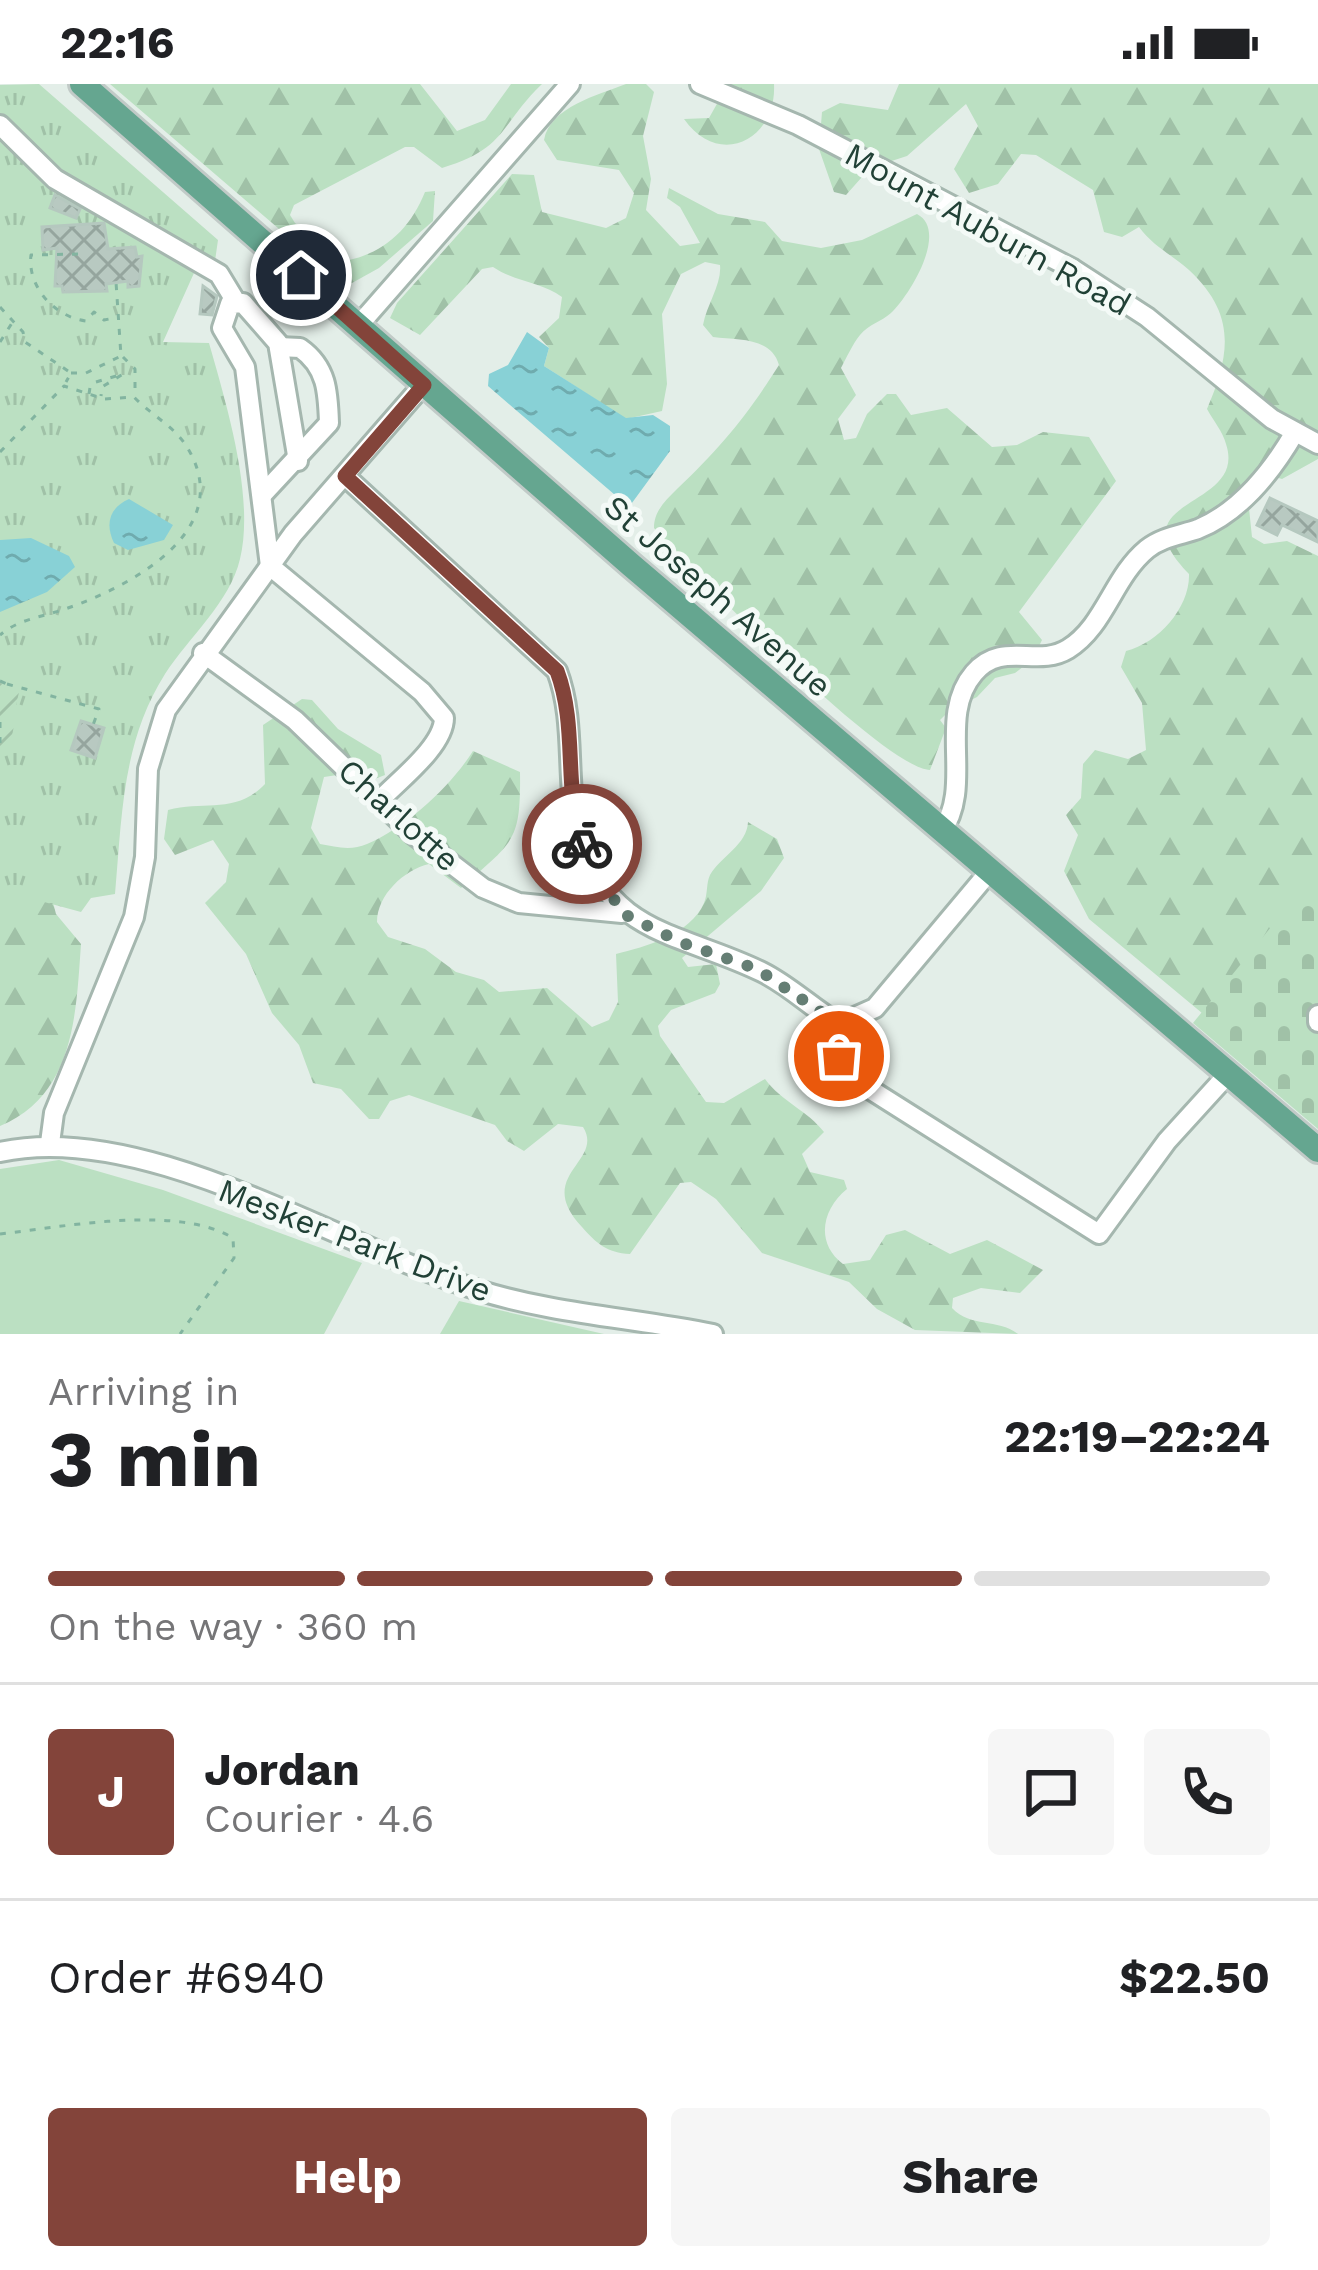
<!DOCTYPE html>
<meta charset="utf-8">
<style>
:root{--surface:#fff;--page:#f6f6f6;--text:#202124;--muted:#757577;--line:#e0e0e0;--accent:#83443a}
body{margin:0;font-family:"Work Sans",sans-serif;background:var(--page);color:var(--text);height:100vh;display:flex;flex-direction:column;font-size:45px;white-space:nowrap}
*{box-sizing:border-box;margin:0}
p{font-size:39px;color:var(--muted)}
.icon{flex:none;width:66px;height:66px;fill:none;stroke:currentColor;stroke-width:2;stroke-linecap:round;stroke-linejoin:round}
.map{position:relative;height:1250px;overflow:hidden}
.drawer{display:flex;flex-direction:column;background:var(--surface);flex:1}
.drawer>*{flex:none}
.pin{position:absolute;display:grid;place-items:center;width:102px;height:102px;color:#fff;margin:-51px;border:6px solid #fff;border-radius:50%;box-shadow:0 3px 12px #0007}
.courier{position:absolute;display:grid;place-items:center;width:120px;height:120px;margin:-60px;border:9px solid #83443a;border-radius:50%;background:#fff;color:#222;box-shadow:0 3px 15px #0007}
.overview em{font-style:normal;font-weight:700}
.overview div{display:flex;flex-direction:column-reverse}
.overview{display:flex;align-items:center;justify-content:space-between;height:204px;padding:0 48px}
h1{font-size:78px;font-weight:700;line-height:90px}
.bar{display:grid;grid-template-columns:repeat(4,1fr);gap:18px 12px;align-content:center;height:144px;padding:0 48px}
.bar i{height:15px;border-radius:9px;background:var(--line)}
.bar .selected{background:var(--accent)}
.bar p{grid-column:span 4}
.line{display:flex;align-items:center;gap:30px;padding:0 48px;border-top:3px solid var(--line)}
.line div{flex:1}
.round{display:grid;place-items:center;flex:none;width:126px;height:126px;border-radius:12px;background:var(--page)}
.button{display:flex;gap:24px;margin-top:auto;padding:24px 48px}
.button a{flex:1;height:138px;border-radius:12px;background:var(--accent);color:#fff;font-size:48px;font-weight:700;line-height:138px;text-align:center}
.button a+a{background:var(--page);color:var(--text)}
.status{display:flex;justify-content:space-between;align-items:center;height:84px;padding:0 60px;background:var(--surface);direction:ltr}
.status svg{height:33px;fill:currentColor}
.map>svg:first-child{display:block}
.grass{fill:#bbe0c2}
.forest{fill:url(#forest-firs)}
.cemetery{fill:url(#cemetery-stones)}
.park{fill:url(#park-tufts)}
.garden{fill:url(#garden-furrows)}
.water{fill:url(#water-ripples)}
.building{fill:url(#building-cross-hatch);stroke:#b5c8bf;stroke-width:3}
.lines{fill:none;stroke-linecap:round;stroke-linejoin:round}
.minor-casing{stroke:#a5b7af;stroke-width:24}
.major-casing{stroke:#c1cac7;stroke-width:30}
.path{stroke:#82b4a0;stroke-width:3;stroke-dasharray:6 9;stroke-linecap:butt}
.minor{stroke:#fff;stroke-width:18}
.major{stroke:#65a690;stroke-width:24}
.done{stroke:#657e74;stroke-width:12;stroke-dasharray:0 21.6}
.route{stroke:#83443a;stroke-width:15}
.labels{text-anchor:middle;dominant-baseline:central;stroke-width:10;stroke-linejoin:round;paint-order:stroke}
.street-label{font-size:33px;fill:#214136;stroke:#f4faf7}
</style>
<div class="status"><b>22:16</b><svg viewBox="0 0 49 12"><path d="M0 12V9h3v3zM5 12V6h3v6zM10 12V3h3v9zM15 12V0h3v12zM26 1h20v11H26zM47 4h2v5h-2z"/></svg></div>
<div class="map">
<svg width="1318" height="1250" viewBox="0 0 1318 1250">
<defs>
<pattern id="forest-firs" width="22" height="20" patternUnits="userSpaceOnUse" patternTransform="scale(3)"><rect width="22" height="20" fill="#bbe0c2"/><path d="M5 1l3.5 6h-7zM16 11l3.5 6h-7z" fill="#a0c1a7"/></pattern>
<pattern id="cemetery-stones" width="16" height="16" patternUnits="userSpaceOnUse" patternTransform="scale(3)"><rect width="16" height="16" fill="#bbe0c2"/><path d="M2 7V4a2 2 0 0 1 4 0v3zM10 15v-3a2 2 0 0 1 4 0v3z" fill="#a0c1a7"/></pattern>
<pattern id="park-tufts" width="24" height="20" patternUnits="userSpaceOnUse" patternTransform="scale(3)"><rect width="24" height="20" fill="#bbe0c2"/><path d="M3 7l-1-3M5 7V3M7 7l1-3M15 17l-1-3M17 17v-4M19 17l1-3" fill="none" stroke="#a0c1a7"/></pattern>
<pattern id="garden-furrows" width="10" height="10" patternUnits="userSpaceOnUse" patternTransform="scale(3)"><rect width="10" height="10" fill="#bbe0c2"/><path d="M-1 1l2-2M0 10L10 0M9 11l2-2" fill="none" stroke="#a0c1a7"/></pattern>
<pattern id="water-ripples" width="26" height="14" patternUnits="userSpaceOnUse" patternTransform="scale(3)"><rect width="26" height="14" fill="#88d1d6"/><path d="M2 4q2-2 4 0t4 0M15 11q2-2 4 0t4 0" fill="none" stroke="#6fabae"/></pattern>
<pattern id="building-cross-hatch" width="8" height="8" patternUnits="userSpaceOnUse" patternTransform="scale(3)"><rect width="8" height="8" fill="#b8c9c1"/><path d="M0 0l8 8M0 8l8-8" fill="none" stroke="#95a59e"/></pattern>
</defs>
<rect width="100%" height="100%" fill="#e3eee8"/>
<!-- grass -->
<g class="grass">
<path d="M59 1076 163 1106 362 1179 324 1250H0V1085Z"/>
<path d="M459 1217 604 1250H440Z"/>
</g>
<!-- forest -->
<g class="forest">
<path d="M110 0H420L457 47 485 36 511 0H542C500 40 507 65 442 84L414 63H405L294 121 290 131 295 139 349 176C386 168 411 143 425 108L435 107 433 137 379 184 352 199 334 192Z"/>
<path d="M626 0H646L654 8 643 52 651 95 646 126 680 162 700 159 680 123 667 114 669 104 718 130 765 138 782 157 821 164 862 156 917 130C949 147 910 211 891 229 881 238 869 240 860 251 852 261 847 273 841 284L856 311 838 335 844 356 856 354 867 330 887 310H896L911 331 947 324 992 363 1017 361 1043 348 1089 353 1116 397 1019 528 1042 556 1032 576 1015 589 995 594 977 613 949 627 940 636 946 644 930 686C884 684 692 487 654 444 654 427 665 417 677 405 721 363 746 333 779 281 771 253 738 256 713 253L703 241C707 220 722 200 720 181L705 178 681 190 662 230 667 300 662 327 626 335 544 282 549 264 539 253 559 234 562 213C542 198 515 198 493 183L482 185 420 251 390 234 397 219 512 90 534 91 542 128 606 144 626 134 634 109 619 86 557 76 544 56C550 23 598 11 626 0Z"/>
<path d="M718 0H774C777 56 719 85 684 35L709 34 718 18Z"/>
<path d="M899 0H1318V375L1282 395 1255 387 1247 405 1252 453 1264 460 1287 457 1318 472V823L1220 944 1089 835 1064 787 1078 751 1066 731 1081 714 1083 680 1095 666 1128 675 1146 666 1142 619 1121 583 1126 567C1159 559 1190 523 1189 490 1113 412 1248 426 1226 360 1223 348 1213 336 1207 325 1230 271 1237 231 1189 186 1171 170 1154 163 1139 143L1122 153 1104 148 1093 106 1036 71 1021 70 998 100 969 109 954 85 978 42 966 20 907 72 870 84 846 111 834 108 819 65 822 28 840 19 888 26Z"/>
<path d="M302 615 312 616 338 645 381 671 385 691 367 698 344 690 324 693 311 744 320 760C336 763 351 767 367 760 407 743 450 703 473 667L520 688C521 760 513 757 461 804L429 780C404 786 377 811 377 838L388 853 425 865 456 888 484 896 499 908 547 904 592 943 609 936 618 918 616 870C645 863 691 850 704 819 708 810 706 799 710 791 721 772 747 761 748 738L777 755 784 774 761 807 682 874 688 883 716 880 720 900 715 909 671 926 658 942 660 952 706 1018 724 1019 765 995C782 1018 808 1027 824 1048L802 1070 810 1088 844 1096 847 1105C822 1125 815 1159 843 1180L870 1176 886 1151 905 1146 950 1170 987 1156 1043 1186 1020 1209 981 1204 953 1214 952 1224C971 1244 997 1234 1018 1250L915 1246 877 1225 849 1198 762 1169 716 1115 691 1098 680 1099 630 1170C607 1169 596 1159 582 1143 533 1091 605 1078 583 1043L558 1040 524 1067 507 1057 495 1041 409 1011 390 1017 379 1035H369L341 1005 313 999 299 961 272 929 246 870 205 819 226 798 229 780 213 756 175 771 164 755 168 726C205 716 235 731 265 700L263 641Z"/>
<path d="M0 712 46 791 56 830 81 860C76 929 75 1011 0 1042Z"/>
</g>
<!-- cemetery -->
<path class="cemetery" d="M1318 785V1045L1193 939Z"/>
<!-- park -->
<path class="park" d="M39 0 218 156 213 191 194 189 163 258 209 259C226 319 255 413 240 475 230 518 189 553 165 590 122 658 122 732 115 810L91 814 81 828 0 806V1Z"/>
<!-- garden -->
<path class="garden" d="M0 599 20 605C12 630 18 656 0 676Z"/>
<!-- water -->
<g class="water">
<path d="M527 248 549 264 544 282 626 334 653 331 670 342V367L629 423 488 302 489 290 508 281Z"/>
<path d="M129 415 173 441 164 456 128 466 114 459C105 440 109 424 129 415Z"/>
<path d="M31 454 69 472 75 483 47 508 0 528V456Z"/>
</g>
<!-- building -->
<g class="building">
<path d="M55 111 80 125 76 134 50 124Z"/>
<path d="M104 139 108 165 135 163 137 173 142 172 139 202 128 203V197L106 200 107 207 63 208 62 202H55L57 164 43 166 42 143Z"/>
<path d="M203 202 217 212 212 231 200 230Z"/>
<path d="M1270 414 1318 437V458L1282 441 1277 451 1257 441Z"/>
<path d="M81 637 104 644 95 674 71 666Z"/>
</g>
<g class="lines">
<!-- minor casing -->
<g class="minor-casing">
<g id="minor">
<path d="M700 0 798 41 1073 185 1147 233 1272 335 1318 360"/>
<path d="M0 41 55 95 219 190 236 218"/>
<path d="M358 242 570 0"/>
<path d="M298 377 278 259 243 219 230 220 222 244 245 283 270 482 422 608 444 634C444 662 399 696 380 716"/>
<path d="M345 392 557 587C577 640 564 697 579 751 607 852 683 849 762 888 790 902 812 924 839 940"/>
<path d="M264 409 329 339C328 308 327 283 300 264L279 263"/>
<path d="M203 569 295 636 414 751 483 804 519 819 622 829"/>
<path d="M941 748C975 702 936 633 974 589 1002 556 1037 584 1068 565 1105 542 1113 493 1147 465 1162 453 1181 451 1198 445 1240 428 1273 386 1295 348"/>
<path d="M1318 931V938"/>
<path d="M839 940 840 979 849 992 1099 1150 1167 1057 1228 990"/>
<path d="M839 940 875 924 989 788"/>
<path d="M50 1059 54 1029 134 833 145 773 148 685 166 626 293 450 423 301"/>
<path d="M0 1068C146 1036 339 1162 478 1206 554 1230 635 1234 713 1250"/>
</g>
</g>
<!-- major casing -->
<g class="major-casing">
<path id="major" d="M82 0 631 481 1318 1066"/>
</g>
<!-- path -->
<g class="path">
<path d="M78 170 31 171C27 202 54 233 86 237L94 228 104 236 119 233"/>
<path d="M0 223 23 248 25 258 71 289 66 298"/>
<path d="M0 258 12 239"/>
<path d="M123 273 135 285V311"/>
<path d="M71 289H86L121 272 116 198"/>
<path d="M96 298 123 290 102 303 101 312"/>
<path d="M89 310 91 297"/>
<path d="M0 368 64 302 104 315 134 313C151 331 174 342 187 363 238 446 131 502 68 524 44 533 20 534 0 551"/>
<path d="M0 597 7 600 3 605"/>
<path d="M7 600 99 625 93 641"/>
<path d="M0 638V661"/>
<path d="M0 1150C63 1143 177 1120 233 1154L234 1174 180 1250"/>
</g>
<!-- minor -->
<use href="#minor" class="minor"/>
<!-- major -->
<use href="#major" class="major"/>
</g>
<g class="lines">
<!-- done -->
<path class="done" d="M582 760 622 829 680 858 757 885 839 940V972"/>
<!-- route -->
<path class="route" d="M301 191 424 301 345 392 557 587C578 643 563 703 582 760"/>
</g>
<g class="labels">
<!-- street labels -->
<g class="street-label">
<text transform="translate(988 145) rotate(29)">Mount Auburn Road</text>
<text transform="translate(718 512) rotate(41)">St Joseph Avenue</text>
<text transform="translate(399 731) rotate(42)">Charlotte</text>
<text transform="translate(355 1156) rotate(21)">Mesker Park Drive</text>
</g>
</g>
</svg>
<div class="pin" style="left:839px;top:972px;background:#ea580c"><svg class="icon" aria-label="bag" viewBox="0 0 24 24"><path d="M5 8h14l-1 12H6zM9 8a3 3 0 0 1 6 0"/></svg></div>
<div class="pin" style="left:301px;top:191px;background:#1f2937"><svg class="icon" aria-label="home" viewBox="0 0 24 24"><path d="M3 11l9-7 9 7M6 9v11h12V9"/></svg></div>
<div class="courier" style="left:582px;top:760px"><svg class="icon" aria-label="bike" viewBox="0 0 24 24"><circle cx="6" cy="16" r="4"/><circle cx="18" cy="16" r="4"/><path d="M6 16l4-8h5l3 8M10 8l3 8H6M13 5h3"/></svg></div>
</div>
<section class="drawer">
<div class="overview"><div><h1>3 min</h1><p>Arriving in</p></div><em>22:19–22:24</em></div>
<div class="bar"><i class="selected"></i><i class="selected"></i><i class="selected"></i><i></i><p>On the way · 360 m</p></div>
<div class="line" style="height:216px"><b class="round" style="background:var(--accent);color:#fff">J</b><div><b>Jordan</b><p>Courier · 4.6</p></div><a class="round"><svg class="icon" aria-label="chat" viewBox="0 0 24 24"><path d="M4 5h16v11H9l-5 4z"/></svg></a><a class="round"><svg class="icon" aria-label="phone" viewBox="0 0 24 24"><path d="M5 4h4l2 5-3 2q2 4 5 5l2-3 5 2v4C11 20 4 13 5 4z"/></svg></a></div>
<div class="line" style="height:156px"><div>Order #6940</div><b>$22.50</b></div>
<div class="button"><a>Help</a><a>Share</a></div>
</section>
